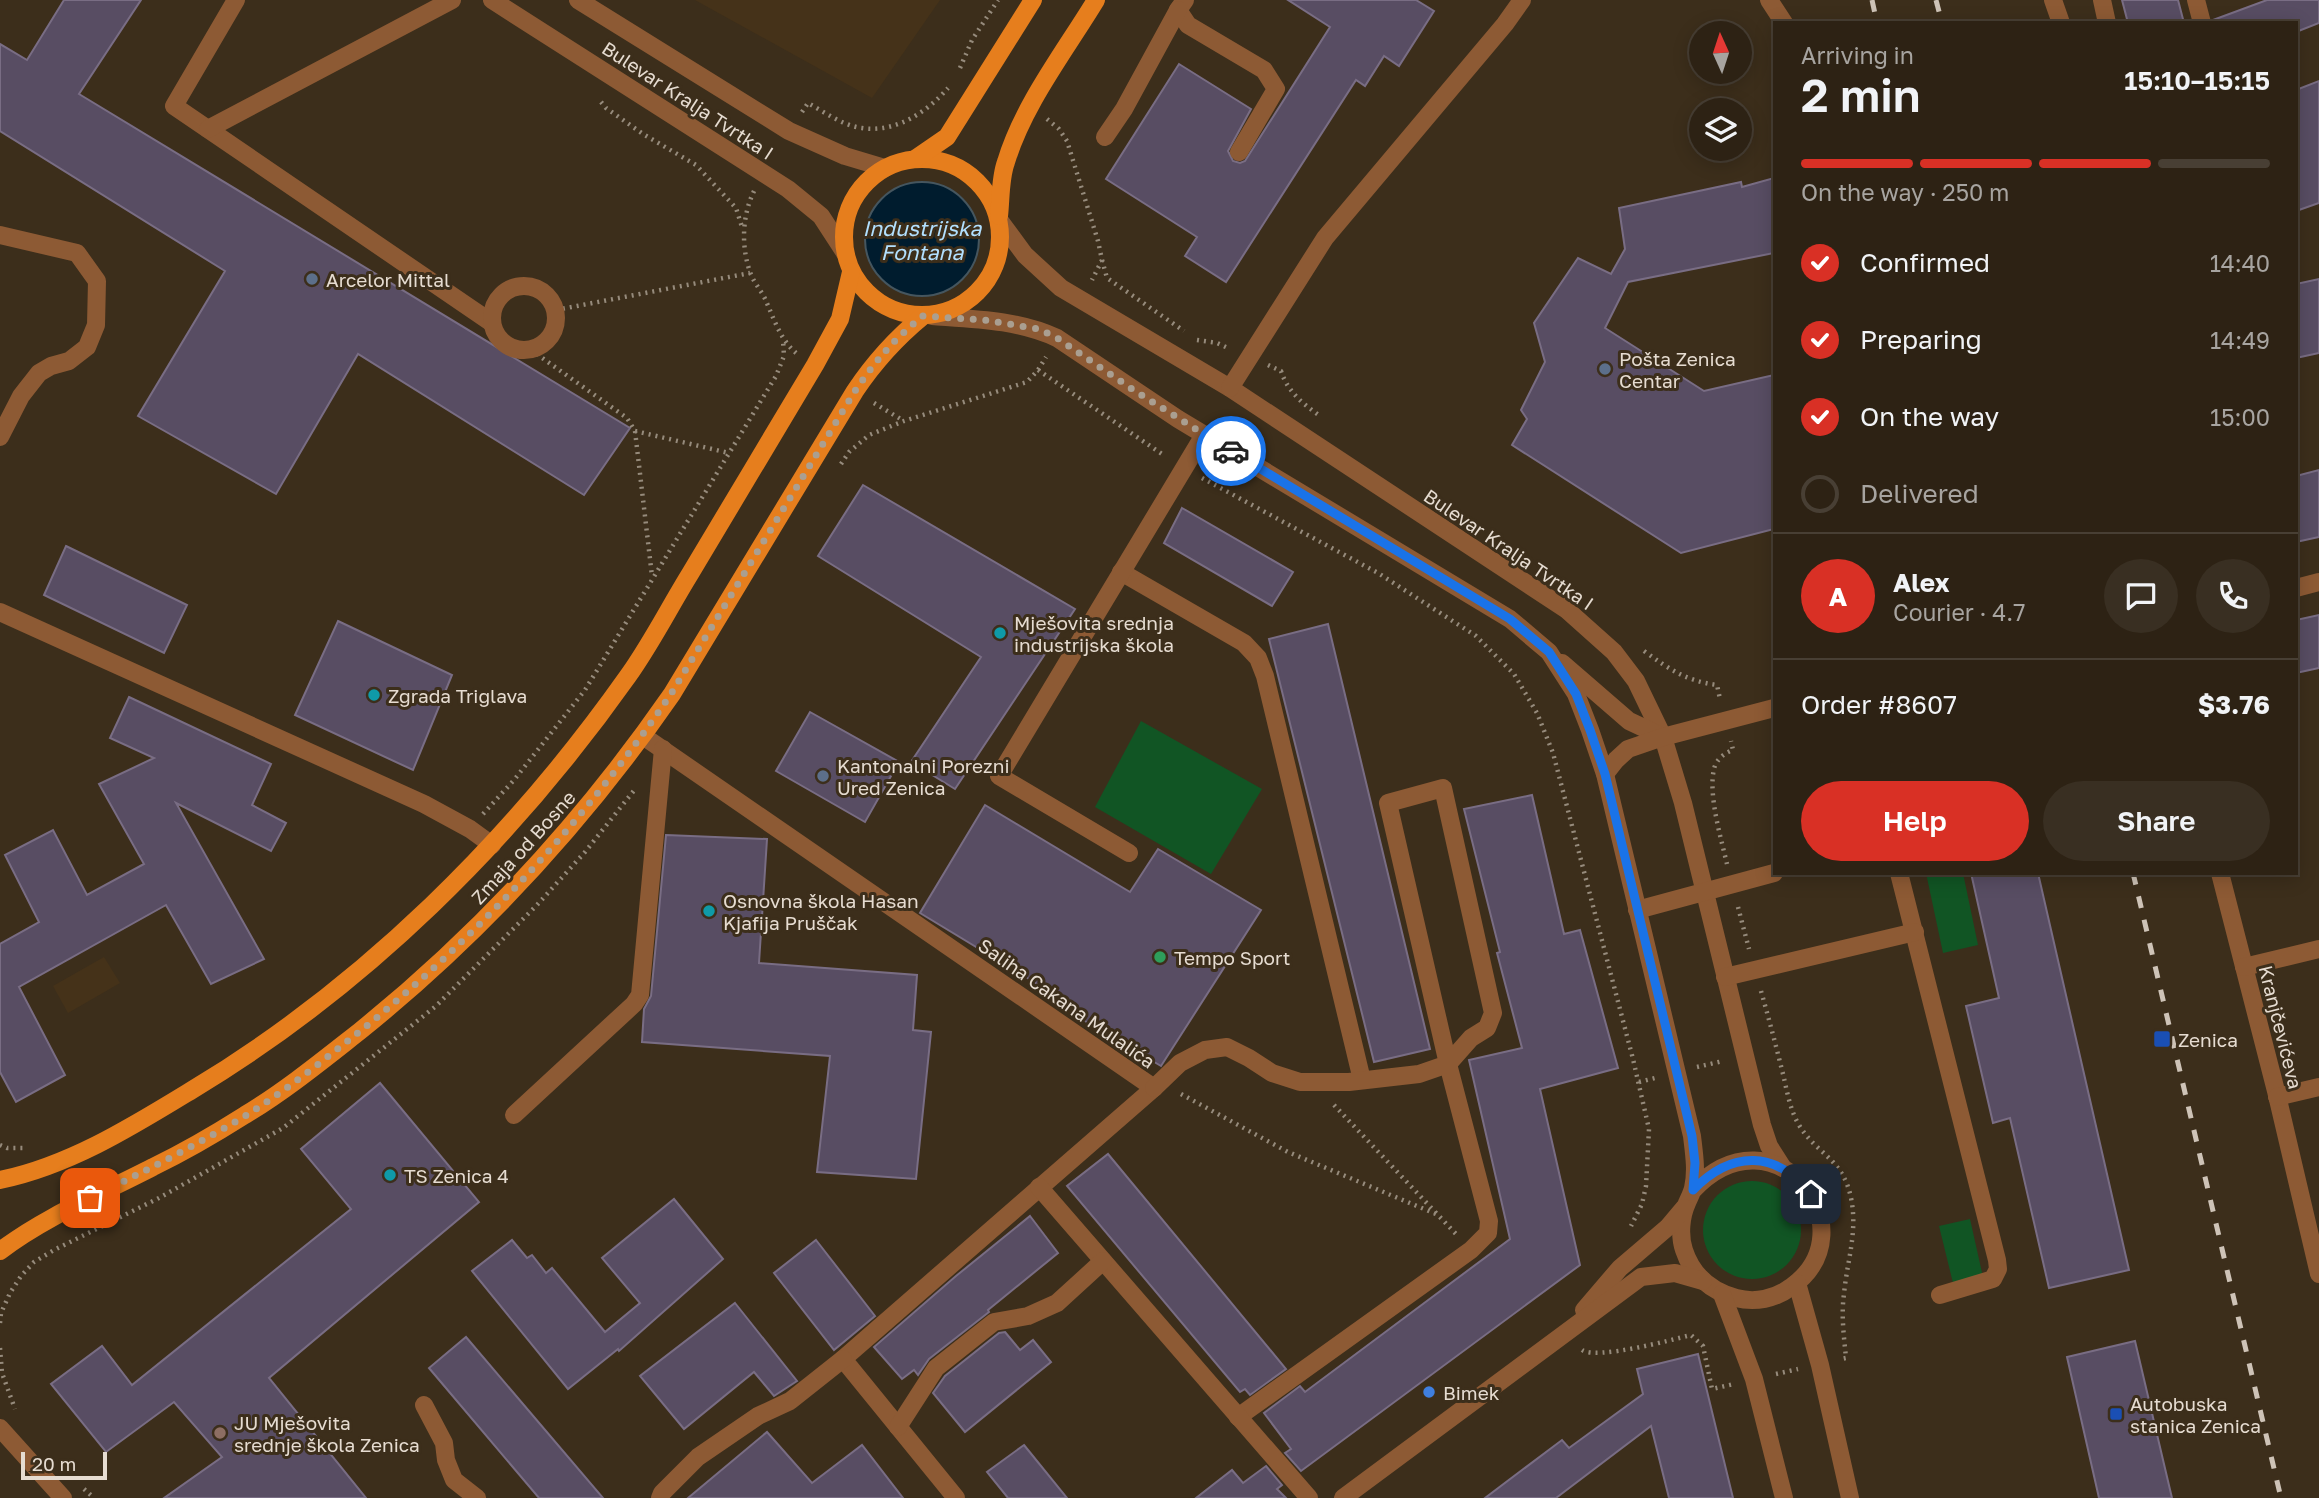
<!DOCTYPE html>
<meta charset="utf-8">
<style>
:root{--surface:#2d2214;--page:#392f22;--text:#f1f3f6;--muted:#a7a4a0;--line:#483f34;--accent:#d93025}
body{margin:0;font-family:"Golos Text",sans-serif;background:var(--page);color:var(--text);height:100vh;display:flex;flex-direction:column;font-size:26px;white-space:nowrap}
*{box-sizing:border-box;margin:0}
p{font-size:23px;color:var(--muted)}
.icon{flex:none;width:38px;height:38px;fill:none;stroke:currentColor;stroke-width:2;stroke-linecap:round;stroke-linejoin:round}
.map{position:relative;flex:1;overflow:hidden}
.sheet{position:absolute;left:1773px;top:21px;width:525px;height:854px;display:flex;flex-direction:column;background:var(--surface);border-radius:0px;box-shadow:0 4px 18px #0003,0 0 0 2px var(--line)}
.sheet>*{flex:none}
.needle{width:46px;rotate:357deg}
.controls{position:absolute;left:1689px;top:21px;display:grid;gap:14px}
.controls a{display:grid;place-items:center;width:63px;height:63px;border-radius:50%;background:var(--surface);box-shadow:0 4px 18px #0003,0 0 0 2px var(--line);font-size:35px}
.scale{position:absolute;left:21px;bottom:18px;width:86px;box-sizing:border-box;padding-left:7px;border:4px solid #e6dcd1;border-top:0;font-size:19px;line-height:24px;white-space:nowrap;color:#e6dcd1;-webkit-text-stroke:5px #3c2e1b;paint-order:stroke}
.pin{position:absolute;display:grid;place-items:center;width:60px;height:60px;color:#fff;margin:-30px;border-radius:14px;box-shadow:0 4px 10px #0006}
.courier{position:absolute;display:grid;place-items:center;width:70px;height:70px;margin:-35px;border:5px solid #1a73e8;border-radius:50%;background:#fff;color:#222;box-shadow:0 2px 9px #0007}
.head em{font-style:normal;font-weight:600}
.head div{display:flex;flex-direction:column-reverse}
.head{display:flex;align-items:center;justify-content:space-between;height:119px;padding:0 28px}
h1{font-size:46px;font-weight:600;line-height:52px}
.bar{display:grid;grid-template-columns:repeat(4,1fr);gap:10px 7px;align-content:center;height:84px;padding:0 28px}
.bar i{height:9px;border-radius:5px;background:var(--line)}
.bar .current{background:var(--accent)}
.bar p{grid-column:span 4}
.line{display:flex;align-items:center;gap:18px;padding:0 28px;border-top:2px solid var(--line)}
.line div{flex:1}
.round{display:grid;place-items:center;flex:none;width:74px;height:74px;border-radius:37px;background:var(--page)}
ol{padding:0 28px;list-style:none}
li{display:flex;align-items:center;gap:21px;height:77px}
li p{margin-inline-start:auto}
li .icon{padding:7px;border-radius:50%;background:var(--accent);color:#fff;stroke-width:4}
li:last-child{color:var(--muted)}
li i{width:38px;height:38px;border:4px solid var(--line);border-radius:50%}
.primary-button{display:flex;gap:14px;margin-top:auto;padding:14px 28px}
.primary-button a{flex:1;height:80px;border-radius:42px;background:var(--accent);color:#fff;font-size:28px;font-weight:600;line-height:80px;text-align:center}
.primary-button a+a{background:var(--page);color:var(--text)}
.map>svg:first-child{display:block}
.built{fill:#453219}
.green{fill:#115524}
.water{fill:#001c2e;stroke:#45565f;stroke-width:2}
.building{fill:#584d63;stroke:#796d84;stroke-width:2}
.lines{fill:none;stroke-linecap:round;stroke-linejoin:round}
.path{stroke:#968b7c;stroke-width:4.5;stroke-dasharray:2 5;stroke-linecap:butt}
.minor{stroke:#8d5a34;stroke-width:18}
.major{stroke:#e67e1d;stroke-width:18}
.rail{stroke:#cec3b7;stroke-width:5;stroke-dasharray:12 12;stroke-linecap:butt}
.done{stroke:#aa9f91;stroke-width:7;stroke-dasharray:0 12.6}
.route{stroke:#1a73e8;stroke-width:9}
.service-dot{fill:#5c6f8a;stroke:#3c2e1b;stroke-width:2.5}
.culture-dot{fill:#0f9aa8;stroke:#3c2e1b;stroke-width:2.5}
.leisure-dot{fill:#2e9e5b;stroke:#3c2e1b;stroke-width:2.5}
.transit-dot{fill:#1a4fb4;stroke:#3c2e1b;stroke-width:2.5}
.shop-dot{fill:#3f7fe0;stroke:#3c2e1b;stroke-width:2.5}
.education-dot{fill:#8d6e63;stroke:#3c2e1b;stroke-width:2.5}
.labels{text-anchor:middle;dominant-baseline:central;stroke-width:6;stroke-linejoin:round;paint-order:stroke}
.street-label{font-size:19px;fill:#e6dcd1;stroke:#3c2e1b}
.poi-label{font-size:19px;fill:#e6dcd1;stroke:#3c2e1b;text-anchor:start}
.water-label{font-size:21px;font-style:italic;fill:#b2e0ff;stroke:#3c2e1b}
</style>
<div class="map">
<svg width="2319" height="1498" viewBox="0 0 2319 1498">
<rect width="100%" height="100%" fill="#3c2e1b"/>
<!-- built -->
<g class="built">
<path d="M695 0H940L872 98Z"/>
<path d="M104 957 120 983 68 1013 53 986Z"/>
</g>
<!-- green -->
<g class="green">
<path d="M1141 721 1262 789 1211 874 1095 807Z"/>
<path d="M1926 873H1963L1978 945 1943 953Z"/>
<circle cx="1752" cy="1230" r="49"/>
<path d="M1970 1219 1983 1277 1953 1283 1939 1226Z"/>
</g>
<!-- water -->
<circle class="water" cx="922" cy="239" r="57"/>
<!-- building -->
<g class="building">
<path d="M64 0H141L79 94 630 428 584 495 358 354 276 494 138 416 225 271 0 131V44L27 60Z"/>
<path d="M1288 0H1416L1434 11 1399 66 1384 56 1365 86 1356 80 1226 282 1185 256 1197 237 1106 179 1179 64 1251 109 1228 151 1233 161 1240 163 1245 161 1330 27Z"/>
<path d="M2122 0H2178L2184 23H2128Z"/>
<path d="M2267 0H2319V23L2296 32V23H2213V20Z"/>
<path d="M2319 81V203L2296 211V90Z"/>
<path d="M1774 178V253L1628 282 1605 328 1704 391 1774 375V529L1681 553 1512 445 1527 419 1521 410 1545 362 1534 323 1578 258 1611 274 1625 249 1619 208 1741 182 1742 187Z"/>
<path d="M2319 279V353L2296 358V284Z"/>
<path d="M2319 470V537L2296 542V476Z"/>
<path d="M863 485 1075 609 955 789 911 762 981 657 818 556Z"/>
<path d="M1182 508 1293 572 1272 606 1164 543Z"/>
<path d="M66 546 187 605 164 653 44 595Z"/>
<path d="M2319 615V668L2296 673V620Z"/>
<path d="M338 621 452 675 413 770 295 715Z"/>
<path d="M1328 624 1430 1049 1374 1062 1269 639Z"/>
<path d="M129 697 271 764 252 805 286 823 271 851 176 803 264 959 211 984 166 905 19 987 65 1075 16 1102 0 1072V944L39 922 5 855 53 830 87 895 144 864 99 784 154 758 110 738Z"/>
<path d="M810 712 899 762 865 822 776 771Z"/>
<path d="M1532 795 1564 934 1580 930 1618 1068 1540 1089 1580 1265 1301 1471 1285 1453 1291 1449 1264 1413 1300 1386 1305 1392 1510 1239 1469 1060 1522 1048 1497 953 1500 952 1464 809Z"/>
<path d="M985 805 1130 892 1158 849 1261 910 1161 1066 1058 1005 1062 999 920 913Z"/>
<path d="M666 835 767 839 759 963 917 975 913 1030 931 1032 916 1179 817 1172 830 1056 642 1042 644 1009 651 996Z"/>
<path d="M1971 873H2038L2129 1270 2049 1288 2010 1118 1993 1123 1966 1006 1999 998Z"/>
<path d="M380 1083 479 1202 269 1378 366 1498H164L222 1457 174 1402 106 1452 51 1384 102 1346 132 1385 351 1209 301 1149Z"/>
<path d="M1108 1154 1286 1369 1250 1395 1245 1389 1240 1392 1067 1186Z"/>
<path d="M674 1199 723 1259 619 1351 618 1349 568 1389 472 1271 512 1240 527 1258 532 1255 546 1273 552 1268 605 1332 640 1303 602 1258Z"/>
<path d="M1030 1216 1058 1253 988 1310 989 1312 929 1359 918 1375 914 1370 902 1379 874 1347 956 1276Z"/>
<path d="M816 1240 875 1316 834 1350 774 1273Z"/>
<path d="M735 1303 797 1381 774 1396 754 1372 684 1429 640 1376Z"/>
<path d="M1005 1332 1020 1350 1033 1340 1051 1362 965 1432 933 1393 945 1376 999 1333Z"/>
<path d="M466 1337 603 1498H539L429 1368Z"/>
<path d="M2135 1341 2172 1498H2099L2067 1357Z"/>
<path d="M1698 1354 1733 1498H1669L1651 1426 1556 1498H1485L1562 1440 1569 1448 1643 1394 1637 1369Z"/>
<path d="M767 1432 812 1483 862 1445 903 1498H688Z"/>
<path d="M1024 1445 1067 1498H1008L987 1472Z"/>
<path d="M1266 1466 1282 1485 1277 1489 1286 1498H1196L1232 1470 1243 1483Z"/>
</g>
<g class="lines">
<!-- path -->
<g class="path">
<path d="M960 68 972 40 998 0"/>
<path d="M601 102 606 108 643 134 696 165 736 208 742 227"/>
<path d="M802 112 808 103C824 112 844 126 862 128 896 133 927 112 948 88"/>
<path d="M1047 119 1059 129 1067 141 1098 241 1102 260 1092 280"/>
<path d="M754 191C742 216 741 246 750 272 753 282 762 291 766 301 774 319 780 339 796 353"/>
<path d="M1102 260 1107 278 1184 331"/>
<path d="M556 310 750 273"/>
<path d="M1197 340 1217 343 1228 348"/>
<path d="M531 350 627 418 635 431 652 576"/>
<path d="M1268 365 1281 371C1288 392 1302 403 1320 416"/>
<path d="M1038 370 1165 456"/>
<path d="M874 403 904 421"/>
<path d="M635 431 729 453"/>
<path d="M841 464 849 452 869 435 904 421 1027 382 1038 370 1046 357"/>
<path d="M1202 478 1378 573 1476 636 1514 674 1537 713 1553 753 1633 1059 1649 1129 1646 1186 1642 1204 1631 1226"/>
<path d="M1644 651C1669 669 1686 681 1717 685L1720 699"/>
<path d="M483 814 514 780 585 690 776 376 784 356 783 340"/>
<path d="M1727 864C1721 838 1708 795 1714 769 1716 760 1724 753 1733 750L1731 741"/>
<path d="M1738 907 1749 949"/>
<path d="M1761 991C1769 1019 1776 1046 1783 1074 1787 1091 1790 1110 1799 1125 1816 1154 1843 1158 1851 1198 1858 1232 1847 1261 1844 1294 1841 1315 1844 1337 1846 1358L1841 1359"/>
<path d="M1697 1067 1723 1061"/>
<path d="M1639 1082 1655 1078"/>
<path d="M1181 1094 1288 1152 1436 1214"/>
<path d="M1334 1105 1456 1234"/>
<path d="M0 1145 7 1148H26"/>
<path d="M0 1323 1 1313 10 1293 21 1276 34 1262 54 1250 159 1198 283 1128 436 1006 537 905 585 852 636 788"/>
<path d="M0 1348 2 1373 15 1409"/>
<path d="M1582 1350C1597 1360 1671 1340 1691 1335L1703 1346 1712 1389 1734 1384"/>
<path d="M1776 1374 1798 1369"/>
<path d="M84 1489 94 1498"/>
</g>
<!-- minor -->
<g class="minor">
<path d="M236 0 174 106 492 323"/>
<path d="M492 0 788 189 821 216 845 253"/>
<path d="M578 0 789 131 845 156 885 168"/>
<path d="M1185 0 1178 10 1188 25 1264 70 1276 89 1239 152"/>
<path d="M1769 0 1784 23"/>
<path d="M2053 0 2061 23"/>
<path d="M2102 0 2107 23"/>
<path d="M2196 0 2202 23"/>
<path d="M208 129 452 0"/>
<path d="M1105 137 1124 109 1178 10"/>
<path d="M1000 221 1025 255 1061 288 1230 388 1567 610 1614 652 1636 681 1663 737 1683 803 1762 1125 1769 1146 1783 1168"/>
<path d="M0 235 77 253 97 281 96 325 87 347 69 361 51 366 39 373 21 396 0 437"/>
<circle cx="524" cy="318" r="32"/>
<path d="M932 316C974 319 1019 320 1057 338L1178 419 1510 619 1549 652 1576 694 1590 730 1605 774 1692 1136C1694 1153 1697 1171 1693 1188 1692 1193 1689 1198 1687 1203 1681 1216 1679 1235 1684 1250 1692 1275 1711 1291 1736 1298 1755 1303 1775 1299 1791 1287 1872 1230 1775 1103 1693 1190"/>
<path d="M1230 388 1325 238 1505 24 1522 0"/>
<path d="M1121 572 1244 643 1258 658 1265 676 1362 1080"/>
<path d="M2296 588 2319 582"/>
<path d="M0 612 424 804 470 829 492 845"/>
<path d="M1562 663 1629 721 1663 737"/>
<path d="M643 736 1154 1088 843 1359 956 1498"/>
<path d="M1605 774 1616 760 1628 749 1663 737 1774 708"/>
<path d="M1129 853 999 776 1204 435"/>
<path d="M1899 873 1997 1260 1998 1269 1993 1279 1940 1295"/>
<path d="M2220 873 2276 1091 2319 1274"/>
<path d="M1637 910 1774 873"/>
<path d="M2244 967 2319 949"/>
<path d="M1725 977 1915 932"/>
<path d="M1154 1088 1180 1063 1205 1050 1227 1047 1249 1058 1272 1073 1300 1082H1349L1419 1074 1448 1064 1388 803 1443 788 1493 1013 1487 1028 1471 1038 1448 1064 1489 1221 1488 1233 1471 1250 1238 1417"/>
<path d="M2277 1097 2319 1087"/>
<path d="M514 1115 634 1004 640 995 663 749"/>
<path d="M1039 1187 1309 1498"/>
<path d="M1797 1283 1820 1365 1850 1498"/>
<path d="M1722 1294 1754 1379 1784 1498"/>
<path d="M1584 1310 1620 1268 1668 1227 1684 1208"/>
<path d="M424 1405 444 1443 446 1460 454 1480 477 1498"/>
<path d="M898 1427 936 1368 994 1322 1028 1316 1057 1303 1103 1261"/>
<path d="M0 1428 63 1498"/>
<path d="M660 1498 662 1493 698 1457 758 1416 790 1401 843 1359"/>
<path d="M1343 1498 1641 1277 1675 1273 1703 1281"/>
</g>
<!-- major -->
<g class="major">
<circle cx="922" cy="237" r="78"/>
<path d="M915 159 947 137 1033 0"/>
<path d="M999 216C1001 198 1000 178 1006 162 1023 105 1065 51 1096 0"/>
<path d="M0 1180C69 1166 133 1126 192 1090 365 986 512 840 628 676 651 644 669 608 690 574 732 504 773 435 815 365L840 319 851 272"/>
<path d="M0 1251C46 1216 101 1194 153 1167 184 1152 215 1134 245 1115 285 1091 323 1060 360 1031 480 934 584 821 672 694L855 391C875 361 895 339 923 316"/>
</g>
<!-- rail -->
<g class="rail">
<path d="M1872 0 1877 23"/>
<path d="M1936 0 1942 23"/>
<path d="M2133 873 2281 1498"/>
</g>
</g>
<g class="lines">
<!-- done -->
<path class="done" d="M90 1198C143 1172 195 1146 245 1116 287 1090 326 1058 364 1028 482 932 585 820 671 694L855 391C877 359 893 340 923 316L984 320 1039 329 1057 338 1135 391 1231 451"/>
<!-- route -->
<path class="route" d="M1231 451 1510 619 1549 652 1576 694 1590 730 1605 774 1692 1136 1695 1163 1693 1190C1732 1150 1776 1150 1811 1194"/>
</g>
<!-- markers -->
<g class="service-dot">
<circle cx="312" cy="279" r="7"/>
<circle cx="1605" cy="369" r="7"/>
<circle cx="823" cy="776" r="7"/>
</g>
<g class="culture-dot">
<circle cx="1000" cy="633" r="7"/>
<circle cx="374" cy="695" r="7"/>
<circle cx="709" cy="911" r="7"/>
<circle cx="390" cy="1175" r="7"/>
</g>
<circle class="leisure-dot" cx="1160" cy="957" r="7"/>
<g class="transit-dot">
<rect x="2153" y="1030" width="18" height="18" rx="3.5"/>
<rect x="2109" y="1407" width="14" height="14" rx="3.5"/>
</g>
<circle class="shop-dot" cx="1429" cy="1392" r="7"/>
<circle class="education-dot" cx="220" cy="1433" r="7"/>
<g class="labels">
<!-- street labels -->
<g class="street-label">
<text transform="translate(688 100) rotate(33)">Bulevar Kralja Tvrtka I</text>
<text transform="translate(1509 549) rotate(34)">Bulevar Kralja Tvrtka I</text>
<text transform="translate(523 847) rotate(-48)">Zmaja od Bosne</text>
<text transform="translate(1067 1003) rotate(35)">Saliha Cakana Mulalića</text>
<text transform="translate(2281 1027) rotate(76)">Kranjčevićeva</text>
</g>
<!-- poi labels -->
<g class="poi-label">
<text x="326" y="279">Arcelor Mittal</text>
<text x="1619" y="358">Pošta Zenica<tspan x="1619" dy="22">Centar</tspan></text>
<text x="1014" y="622">Mješovita srednja<tspan x="1014" dy="22">industrijska škola</tspan></text>
<text x="388" y="695">Zgrada Triglava</text>
<text x="837" y="765">Kantonalni Porezni<tspan x="837" dy="22">Ured Zenica</tspan></text>
<text x="723" y="900">Osnovna škola Hasan<tspan x="723" dy="22">Kjafija Pruščak</tspan></text>
<text x="1174" y="957">Tempo Sport</text>
<text x="2178" y="1039">Zenica</text>
<text x="404" y="1175">TS Zenica 4</text>
<text x="1443" y="1392">Bimek</text>
<text x="2130" y="1403">Autobuska<tspan x="2130" dy="22">stanica Zenica</tspan></text>
<text x="234" y="1422">JU Mješovita<tspan x="234" dy="22">srednje škola Zenica</tspan></text>
</g>
<!-- water labels -->
<g class="water-label">
<text x="922" y="228">Industrijska<tspan x="922" dy="24">Fontana</tspan></text>
</g>
</g>
</svg>
<div class="controls">
<a><svg class="needle" viewBox="-14 -14 28 28"><path d="M0-13l5 13h-10z" fill="#e53935"/><path d="M0 13l5-13h-10z" fill="#a7a4a0"/></svg></a>
<a><svg class="icon" aria-label="layers" viewBox="0 0 24 24"><path d="M12 4l9 5-9 5-9-5zM3 14l9 5 9-5"/></svg></a>
</div>
<div class="scale">20 m</div>
<div class="pin" style="left:90px;top:1198px;background:#ea580c"><svg class="icon" aria-label="bag" viewBox="0 0 24 24"><path d="M5 8h14l-1 12H6zM9 8a3 3 0 0 1 6 0"/></svg></div>
<div class="pin" style="left:1811px;top:1194px;background:#1f2937"><svg class="icon" aria-label="home" viewBox="0 0 24 24"><path d="M3 11l9-7 9 7M6 9v11h12V9"/></svg></div>
<div class="courier" style="left:1231px;top:451px"><svg class="icon" aria-label="car" viewBox="0 0 24 24"><path d="M5 17H2v-5l4-1 3-4h7l3 4 3 1v5h-3M9 17h6M6 11h13"/><circle cx="7" cy="17" r="2"/><circle cx="17" cy="17" r="2"/></svg></div>
<section class="sheet">
<div class="head"><div><h1>2 min</h1><p>Arriving in</p></div><em>15:10–15:15</em></div>
<div class="bar"><i class="current"></i><i class="current"></i><i class="current"></i><i></i><p>On the way · 250 m</p></div>
<ol>
<li><svg class="icon" aria-label="check" viewBox="0 0 24 24"><path d="M5 12l5 5 9-10"/></svg>Confirmed<p>14:40</p></li>
<li><svg class="icon" aria-label="check" viewBox="0 0 24 24"><path d="M5 12l5 5 9-10"/></svg>Preparing<p>14:49</p></li>
<li><svg class="icon" aria-label="check" viewBox="0 0 24 24"><path d="M5 12l5 5 9-10"/></svg>On the way<p>15:00</p></li>
<li><i></i>Delivered</li>
</ol>
<div class="line" style="height:126px"><b class="round" style="background:var(--accent);color:#fff">A</b><div><b>Alex</b><p>Courier · 4.7</p></div><a class="round"><svg class="icon" aria-label="chat" viewBox="0 0 24 24"><path d="M4 5h16v11H9l-5 4z"/></svg></a><a class="round"><svg class="icon" aria-label="phone" viewBox="0 0 24 24"><path d="M5 4h4l2 5-3 2q2 4 5 5l2-3 5 2v4C11 20 4 13 5 4z"/></svg></a></div>
<div class="line" style="height:91px"><div>Order #8607</div><b>$3.76</b></div>
<div class="primary-button"><a>Help</a><a>Share</a></div>
</section>
</div>
